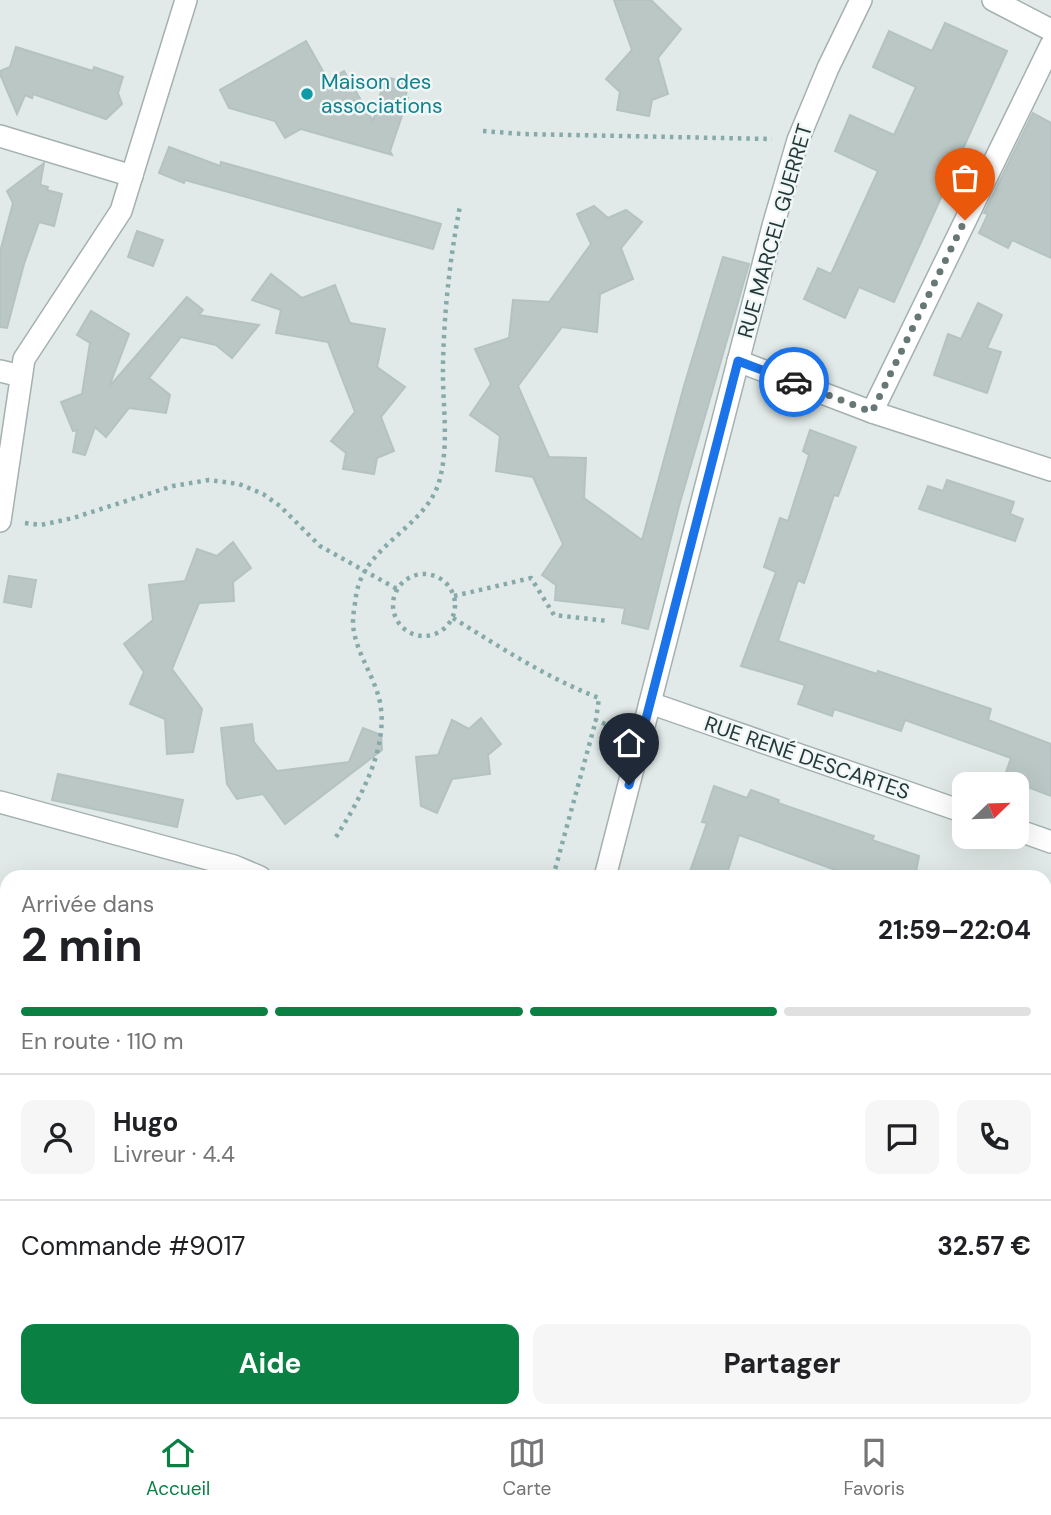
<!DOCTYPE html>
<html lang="fr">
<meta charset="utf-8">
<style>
:root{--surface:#fff;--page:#f6f6f6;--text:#202124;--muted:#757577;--line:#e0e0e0;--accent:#0b8043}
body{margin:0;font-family:"DM Sans",sans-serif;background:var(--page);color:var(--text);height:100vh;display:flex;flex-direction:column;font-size:26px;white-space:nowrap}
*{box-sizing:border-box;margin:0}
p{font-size:23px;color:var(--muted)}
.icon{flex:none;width:38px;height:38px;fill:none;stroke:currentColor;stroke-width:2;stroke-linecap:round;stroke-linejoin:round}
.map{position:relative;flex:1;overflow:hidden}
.panel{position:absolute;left:0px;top:870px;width:1052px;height:548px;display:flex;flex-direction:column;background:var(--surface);border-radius:21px 21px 0 0;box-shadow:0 7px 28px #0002}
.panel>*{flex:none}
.needle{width:46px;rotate:67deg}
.buttons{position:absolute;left:952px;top:772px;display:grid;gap:14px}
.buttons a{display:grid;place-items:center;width:77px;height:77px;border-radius:14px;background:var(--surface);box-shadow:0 7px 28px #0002;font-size:35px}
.pin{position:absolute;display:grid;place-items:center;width:60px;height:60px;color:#fff;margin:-72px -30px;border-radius:50% 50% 50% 0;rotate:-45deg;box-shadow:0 0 7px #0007}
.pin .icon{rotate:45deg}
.courier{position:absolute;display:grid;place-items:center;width:70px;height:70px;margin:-35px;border:5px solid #1a73e8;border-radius:50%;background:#fff;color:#222;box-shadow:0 2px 9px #0007}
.headline em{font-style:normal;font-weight:700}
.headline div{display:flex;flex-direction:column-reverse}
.headline{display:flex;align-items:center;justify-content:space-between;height:119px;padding:0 21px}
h1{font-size:46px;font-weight:700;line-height:52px}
.bar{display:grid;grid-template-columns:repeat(4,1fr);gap:10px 7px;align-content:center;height:84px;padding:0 21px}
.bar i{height:9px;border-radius:5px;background:var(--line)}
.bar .active{background:var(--accent)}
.bar p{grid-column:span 4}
.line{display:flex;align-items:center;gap:18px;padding:0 21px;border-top:2px solid var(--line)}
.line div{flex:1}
.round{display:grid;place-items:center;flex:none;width:74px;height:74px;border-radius:14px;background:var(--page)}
.button{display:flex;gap:14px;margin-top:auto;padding:14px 21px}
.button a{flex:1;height:80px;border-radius:14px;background:var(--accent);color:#fff;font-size:28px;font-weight:700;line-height:80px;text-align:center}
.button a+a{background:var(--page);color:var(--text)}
.menu{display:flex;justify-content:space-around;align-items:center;height:98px;border-top:2px solid var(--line);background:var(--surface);font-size:19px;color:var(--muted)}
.menu a{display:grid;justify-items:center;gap:4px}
.menu .active{color:var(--accent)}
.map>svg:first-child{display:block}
.building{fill:#bac7c5;stroke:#b4c3c1;stroke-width:2}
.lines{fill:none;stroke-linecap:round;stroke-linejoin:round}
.minor-casing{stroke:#a4b1b0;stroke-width:24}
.highway-casing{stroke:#bdc4c4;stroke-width:24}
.path{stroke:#85aaa9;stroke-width:4.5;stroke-dasharray:3.5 5;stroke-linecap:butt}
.minor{stroke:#fff;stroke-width:21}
.highway{stroke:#335e62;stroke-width:21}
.done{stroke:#667776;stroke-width:7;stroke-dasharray:0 12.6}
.route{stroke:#1a73e8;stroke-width:9}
.culture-dot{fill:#0f9aa8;stroke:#f1f7f6;stroke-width:2.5}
.labels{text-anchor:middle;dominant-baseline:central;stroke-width:5;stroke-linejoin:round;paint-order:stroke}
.culture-label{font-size:21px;fill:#0d838f;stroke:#f1f7f6;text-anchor:start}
.street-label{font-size:21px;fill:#233939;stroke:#f1f7f6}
</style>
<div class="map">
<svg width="1051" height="1417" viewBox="0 0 1051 1417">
<rect width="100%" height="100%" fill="#e1eae8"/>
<!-- building -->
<g class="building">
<path d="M614 0H651L681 29 658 58 668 94 652 100 649 116 617 110 620 92 606 79 632 50Z"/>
<path d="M945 23 1007 51 894 302 859 287 845 318 804 299 818 268 831 274 878 171 835 151 850 115 894 135 916 87 873 67 889 31 932 51Z"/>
<path d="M306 41 328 80 344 71 373 121 385 77 409 83 405 98H408L390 151 392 155 301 129 285 138 275 121 229 108 220 90Z"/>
<path d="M16 47 93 71 94 67 123 77 118 93 122 104 106 119 33 94 32 98 25 95 17 114 0 74V71L10 67Z"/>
<path d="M1033 113 1051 123V258L1012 240 1008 248 979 233 988 214 984 213Z"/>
<path d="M169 147 220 166 221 162 441 224 433 249 185 180 184 183 159 173Z"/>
<path d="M44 163 40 185 48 187 47 190 62 194 54 226 39 222 24 264 7 328 0 327V252L13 203 7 191Z"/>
<path d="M594 206 608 218 626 210 642 222 621 248 633 279 600 294 597 332 562 327 518 386 549 457 586 458 584 498 642 540 684 386 723 257 749 264 679 506 648 629 622 623 625 608 555 600 556 585 542 575 563 544 533 477 496 471 500 436 470 415 491 384 475 349 509 338 513 300 549 302 591 244 577 214Z"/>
<path d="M137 231 163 240 153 266 128 257Z"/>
<path d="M271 274 302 298 335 285 350 323 385 329 377 367 405 387 381 417 394 451 377 458 374 474 343 469 346 453 331 441 355 412 328 342 276 333 281 310 252 300Z"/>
<path d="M187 297 203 310 199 315 259 325 232 358 216 345 181 337 149 378 170 395 166 413 129 408 106 437 95 427 85 455 73 452 77 430 73 431 61 402 82 394 90 343 77 335 91 311 129 334 109 387Z"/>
<path d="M978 303 1002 315 987 348 1001 352 987 393 934 375 948 334 961 339Z"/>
<path d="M810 430 856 447 838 496 834 495 804 583 798 580 778 641 877 674 878 671 991 709 988 720 1051 744V796L1004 778 1011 758 905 720 901 731 834 709 832 716 798 704 805 685 741 666 776 572 764 567 780 518 788 521 809 455 803 451Z"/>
<path d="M947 480 1014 502 1010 514 1023 519 1015 541 919 509 928 486 943 491Z"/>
<path d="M233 542 251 568 233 582 234 601 199 603 172 669 202 709 193 752 167 754 165 719 130 704 144 672 124 644 153 620 149 585 185 581 197 549 217 556Z"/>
<path d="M9 576 36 580 31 607 4 602Z"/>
<path d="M481 718 501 744 488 755 490 774 452 779 437 813 421 806 416 757 438 755 452 720 469 729Z"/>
<path d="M252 724 254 742 277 771 349 762 363 728 381 735 382 750 285 824 263 794 237 799 227 784 221 728Z"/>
<path d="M58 774 183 800 177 827 52 800Z"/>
<path d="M714 786 747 798 751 790 779 800 778 803 874 836 872 840 919 856 915 877H855L739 835 726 877H688L707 823 702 822Z"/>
</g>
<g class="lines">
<!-- minor casing -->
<g class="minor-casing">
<g id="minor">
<path d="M993 0 1051 30"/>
<path d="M0 136 132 176"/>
<path d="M738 361 872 412 1051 470"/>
<path d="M0 371 21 376"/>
<path d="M872 412 1051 45"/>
<path d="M0 521 24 359 121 211 186 0"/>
<path d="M650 703 964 812"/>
<path d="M0 802 234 866 260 877"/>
<path d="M1017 830 1051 842"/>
<path d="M605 877 773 226 798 140 828 68 861 0"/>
<path d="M0 1023 7 1029"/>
<path d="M1045 1121 1051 1123"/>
</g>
</g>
<!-- highway casing -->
<g class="highway-casing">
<g id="highway">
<path d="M1045 1410H1051"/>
<path d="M235 1417 992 1410"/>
</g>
</g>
<!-- path -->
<g class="path">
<path d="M483 131 522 134 772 139"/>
<path d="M25 523 41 525 73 518 173 486 209 480 239 484 263 494 280 506 320 546 397 589"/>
<circle cx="424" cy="605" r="31"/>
<path d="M454 596 531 578 554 615 608 621"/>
<path d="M453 618C500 647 547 678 599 698L596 720 617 729"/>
<path d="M336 837C360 799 391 745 379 698 372 672 354 649 353 623 353 614 355 604 356 596 363 546 425 528 439 482 450 444 442 403 443 365 444 311 450 258 460 206"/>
<path d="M553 877 596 720"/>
</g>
<!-- minor -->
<use href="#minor" class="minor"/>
<!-- highway -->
<use href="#highway" class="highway"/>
</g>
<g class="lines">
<!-- done -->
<path class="done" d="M794 382 872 412 965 220"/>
<!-- route -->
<path class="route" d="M629 785 738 361 794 382"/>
</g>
<!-- markers -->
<circle class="culture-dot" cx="307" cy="94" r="7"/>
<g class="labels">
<!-- culture labels -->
<g class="culture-label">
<text x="321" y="82">Maison des<tspan x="321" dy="24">associations</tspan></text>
</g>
<!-- street labels -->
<g class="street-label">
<text transform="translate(775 231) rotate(-74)">RUE MARCEL GUERRET</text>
<text transform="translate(807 758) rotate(19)">RUE RENÉ DESCARTES</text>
</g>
</g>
</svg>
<div class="buttons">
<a><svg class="needle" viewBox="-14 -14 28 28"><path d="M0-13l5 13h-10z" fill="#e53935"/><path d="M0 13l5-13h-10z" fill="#757577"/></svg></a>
</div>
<div class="pin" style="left:965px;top:220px;background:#ea580c"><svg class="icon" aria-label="bag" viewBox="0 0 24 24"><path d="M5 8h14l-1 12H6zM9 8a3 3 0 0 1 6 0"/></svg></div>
<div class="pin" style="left:629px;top:785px;background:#1f2937"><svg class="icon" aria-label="home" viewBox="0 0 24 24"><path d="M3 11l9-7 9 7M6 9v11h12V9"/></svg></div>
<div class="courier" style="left:794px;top:382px"><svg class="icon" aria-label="car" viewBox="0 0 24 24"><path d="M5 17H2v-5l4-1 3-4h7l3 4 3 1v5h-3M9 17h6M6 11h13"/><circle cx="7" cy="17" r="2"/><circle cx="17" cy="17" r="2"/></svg></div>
<section class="panel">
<div class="headline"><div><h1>2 min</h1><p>Arrivée dans</p></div><em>21:59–22:04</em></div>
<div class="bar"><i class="active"></i><i class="active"></i><i class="active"></i><i></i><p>En route · 110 m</p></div>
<div class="line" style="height:126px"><a class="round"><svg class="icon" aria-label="person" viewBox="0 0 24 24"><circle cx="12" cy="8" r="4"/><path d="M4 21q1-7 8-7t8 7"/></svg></a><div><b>Hugo</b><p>Livreur · 4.4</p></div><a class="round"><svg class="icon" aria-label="chat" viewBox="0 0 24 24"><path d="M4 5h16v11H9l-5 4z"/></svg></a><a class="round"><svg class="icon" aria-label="phone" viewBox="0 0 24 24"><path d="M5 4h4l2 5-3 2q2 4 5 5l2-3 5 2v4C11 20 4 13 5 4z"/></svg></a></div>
<div class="line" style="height:91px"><div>Commande #9017</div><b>32.57 €</b></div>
<div class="button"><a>Aide</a><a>Partager</a></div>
</section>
</div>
<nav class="menu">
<a class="active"><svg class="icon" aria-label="home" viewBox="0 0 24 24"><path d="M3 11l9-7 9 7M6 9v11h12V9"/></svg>Accueil</a>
<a><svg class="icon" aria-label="map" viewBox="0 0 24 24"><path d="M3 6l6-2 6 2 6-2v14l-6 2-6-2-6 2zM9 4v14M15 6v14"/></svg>Carte</a>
<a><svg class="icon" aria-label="saved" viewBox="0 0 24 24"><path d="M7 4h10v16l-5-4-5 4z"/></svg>Favoris</a>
</nav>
